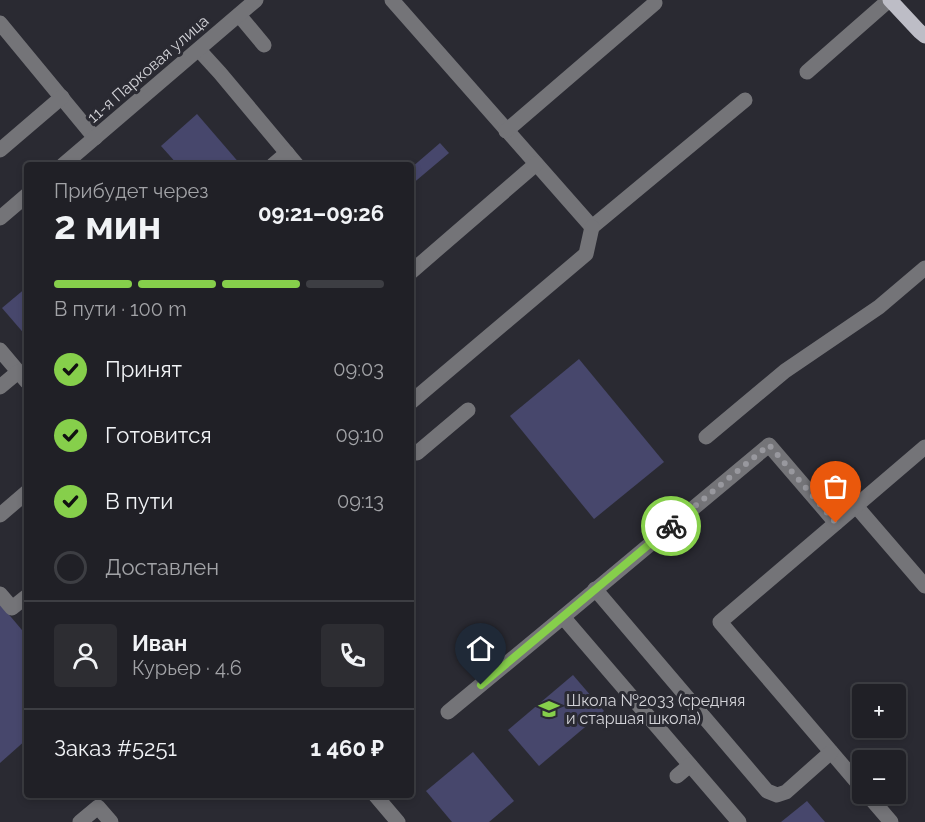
<!DOCTYPE html>
<html lang="ru">
<meta charset="utf-8">
<style>
:root{--surface:#202026;--page:#2d2d32;--text:#f1f3f6;--muted:#a2a3a7;--line:#3d3e43;--accent:#86cf4b}
body{margin:0;font-family:Raleway,sans-serif;background:var(--page);color:var(--text);height:100vh;display:flex;flex-direction:column;font-size:22px;white-space:nowrap}
*{box-sizing:border-box;margin:0}
p{font-size:20px;color:var(--muted)}
.icon{flex:none;width:33px;height:33px;fill:none;stroke:currentColor;stroke-width:2;stroke-linecap:round;stroke-linejoin:round}
.map{position:relative;flex:1;overflow:hidden}
.side{position:absolute;left:24px;top:162px;width:390px;height:636px;display:flex;flex-direction:column;background:var(--surface);border-radius:6px;box-shadow:0 3px 9px #0003,0 0 0 2px var(--line)}
.side>*{flex:none}
.controls{position:absolute;left:852px;top:684px;display:grid;gap:12px}
.controls a{display:grid;place-items:center;width:54px;height:54px;border-radius:6px;background:var(--surface);box-shadow:0 3px 9px #0003,0 0 0 2px var(--line);font-size:30px}
.pin{position:absolute;display:grid;place-items:center;width:51px;height:51px;color:#fff;margin:-62px -26px;border-radius:50% 50% 50% 0;rotate:-45deg;box-shadow:0 0 6px #0007}
.pin .icon{rotate:45deg}
.courier{position:absolute;display:grid;place-items:center;width:60px;height:60px;margin:-30px;border:4px solid #86cf4b;border-radius:50%;background:#fff;color:#222;box-shadow:0 2px 8px #0007}
.overview em{font-style:normal;font-weight:700}
.overview div{display:flex;flex-direction:column-reverse}
.overview{display:flex;align-items:center;justify-content:space-between;height:102px;padding:0 30px}
h1{font-size:39px;font-weight:700;line-height:45px}
.bar{display:grid;grid-template-columns:repeat(4,1fr);gap:9px 6px;align-content:center;height:72px;padding:0 30px}
.bar i{height:8px;border-radius:4px;background:var(--line)}
.bar .current{background:var(--accent)}
.bar p{grid-column:span 4}
.line{display:flex;align-items:center;gap:15px;padding:0 30px;border-top:2px solid var(--line)}
.line div{flex:1}
.round{display:grid;place-items:center;flex:none;width:63px;height:63px;border-radius:6px;background:var(--page)}
ol{padding:0 30px;list-style:none}
li{display:flex;align-items:center;gap:18px;height:66px}
li p{margin-inline-start:auto}
li .icon{padding:6px;border-radius:50%;background:var(--accent);color:#111;stroke-width:4}
li:last-child{color:var(--muted)}
li i{width:33px;height:33px;border:3px solid var(--line);border-radius:50%}
.map>svg:first-child{display:block}
.green{fill:#47476c}
.lines{fill:none;stroke-linecap:round;stroke-linejoin:round}
.minor{stroke:#747478;stroke-width:15}
.major{stroke:#bdbdc6;stroke-width:15}
.done{stroke:#98989e;stroke-width:6;stroke-dasharray:0 10.8}
.route{stroke:#86cf4b;stroke-width:8}
.labels{text-anchor:middle;dominant-baseline:central;stroke-width:6;stroke-linejoin:round;paint-order:stroke}
.street-label{font-size:16px;fill:#d3d3d8;stroke:#2a2a32}
.poi-label{font-size:16px;fill:#d3d3d8;stroke:#2a2a32;text-anchor:start}
</style>
<div class="map">
<svg width="925" height="822" viewBox="0 0 925 822">
<rect width="100%" height="100%" fill="#2a2a32"/>
<!-- green -->
<g class="green">
<path d="M197 114 241 165H178L161 146Z"/>
<path d="M440 143 449 153 411 185V168Z"/>
<path d="M27 287V337L2 308Z"/>
<path d="M579 359 664 462 594 519 510 416Z"/>
<path d="M0 604 27 636V739L0 763Z"/>
<path d="M573 675 604 711 539 766 508 730Z"/>
<path d="M473 752 514 801 489 822H452L426 791Z"/>
<path d="M807 801 825 822H781Z"/>
</g>
<g class="lines">
<!-- minor -->
<g class="minor">
<path d="M392 0 592 227 745 100"/>
<path d="M239 15 264 45"/>
<path d="M0 23 95 138"/>
<path d="M199 50 220 73 297 165"/>
<path d="M807 72 889 0"/>
<path d="M506 131 655 3"/>
<path d="M0 150 62 97"/>
<path d="M63 165 256 0"/>
<path d="M273 165 287 153"/>
<path d="M0 218 27 195"/>
<path d="M411 272 536 164"/>
<path d="M0 350 27 382"/>
<path d="M0 387 18 372"/>
<path d="M411 402 586 254 592 227"/>
<path d="M706 437 785 371 879 307 925 268"/>
<path d="M417 453 468 410"/>
<path d="M856 506 925 586"/>
<path d="M0 515 27 492"/>
<path d="M836 523 720 622 862 788"/>
<path d="M595 589 767 791 777 795 786 792 831 752"/>
<path d="M0 594 12 608 27 596"/>
<path d="M563 617 769 445 836 523 925 447"/>
<path d="M448 712 563 617 739 822"/>
<path d="M677 776 690 765"/>
<path d="M867 794 891 822"/>
<path d="M375 795 398 822"/>
<path d="M80 822 98 807 111 822"/>
</g>
<!-- major -->
<path class="major" d="M890 0 919 31 925 36"/>
</g>
<g class="lines">
<!-- done -->
<path class="done" d="M671 526 769 445 836 523"/>
<!-- route -->
<path class="route" d="M481 685 671 526"/>
</g>
<!-- icons -->
<defs>
<g id="school-bare" transform="scale(1.62)"><path d="M0-5L7-2L0 1L-7-2ZM-4 1L0 2.5L4 1V4Q0 6-4 4Z" fill="#86cf4b" stroke="#2a2a32" stroke-width="2.5" paint-order="stroke"/></g>
</defs>
<g fill-rule="evenodd">
<use href="#school-bare" x="549" y="709"/>
</g>
<g class="labels">
<!-- street labels -->
<g class="street-label">
<text transform="translate(148 69) rotate(-41)">11-я Парковая улица</text>
</g>
<!-- poi labels -->
<g class="poi-label">
<text x="566" y="700">Школа №2033 (средняя<tspan x="566" dy="18">и старшая школа)</tspan></text>
</g>
</g>
</svg>
<div class="controls">
<a>+</a>
<a>−</a>
</div>
<div class="pin" style="left:836px;top:523px;background:#ea580c"><svg class="icon" aria-label="bag" viewBox="0 0 24 24"><path d="M5 8h14l-1 12H6zM9 8a3 3 0 0 1 6 0"/></svg></div>
<div class="pin" style="left:481px;top:685px;background:#1f2937"><svg class="icon" aria-label="home" viewBox="0 0 24 24"><path d="M3 11l9-7 9 7M6 9v11h12V9"/></svg></div>
<div class="courier" style="left:671px;top:526px"><svg class="icon" aria-label="bike" viewBox="0 0 24 24"><circle cx="6" cy="16" r="4"/><circle cx="18" cy="16" r="4"/><path d="M6 16l4-8h5l3 8M10 8l3 8H6M13 5h3"/></svg></div>
<section class="side">
<div class="overview"><div><h1>2 мин</h1><p>Прибудет через</p></div><em>09:21–09:26</em></div>
<div class="bar"><i class="current"></i><i class="current"></i><i class="current"></i><i></i><p>В пути · 100 m</p></div>
<ol>
<li><svg class="icon" aria-label="check" viewBox="0 0 24 24"><path d="M5 12l5 5 9-10"/></svg>Принят<p>09:03</p></li>
<li><svg class="icon" aria-label="check" viewBox="0 0 24 24"><path d="M5 12l5 5 9-10"/></svg>Готовится<p>09:10</p></li>
<li><svg class="icon" aria-label="check" viewBox="0 0 24 24"><path d="M5 12l5 5 9-10"/></svg>В пути<p>09:13</p></li>
<li><i></i>Доставлен</li>
</ol>
<div class="line" style="height:108px"><a class="round"><svg class="icon" aria-label="person" viewBox="0 0 24 24"><circle cx="12" cy="8" r="4"/><path d="M4 21q1-7 8-7t8 7"/></svg></a><div><b>Иван</b><p>Курьер · 4.6</p></div><a class="round"><svg class="icon" aria-label="phone" viewBox="0 0 24 24"><path d="M5 4h4l2 5-3 2q2 4 5 5l2-3 5 2v4C11 20 4 13 5 4z"/></svg></a></div>
<div class="line" style="height:78px"><div>Заказ #5251</div><b>1 460 ₽</b></div>
</section>
</div>
